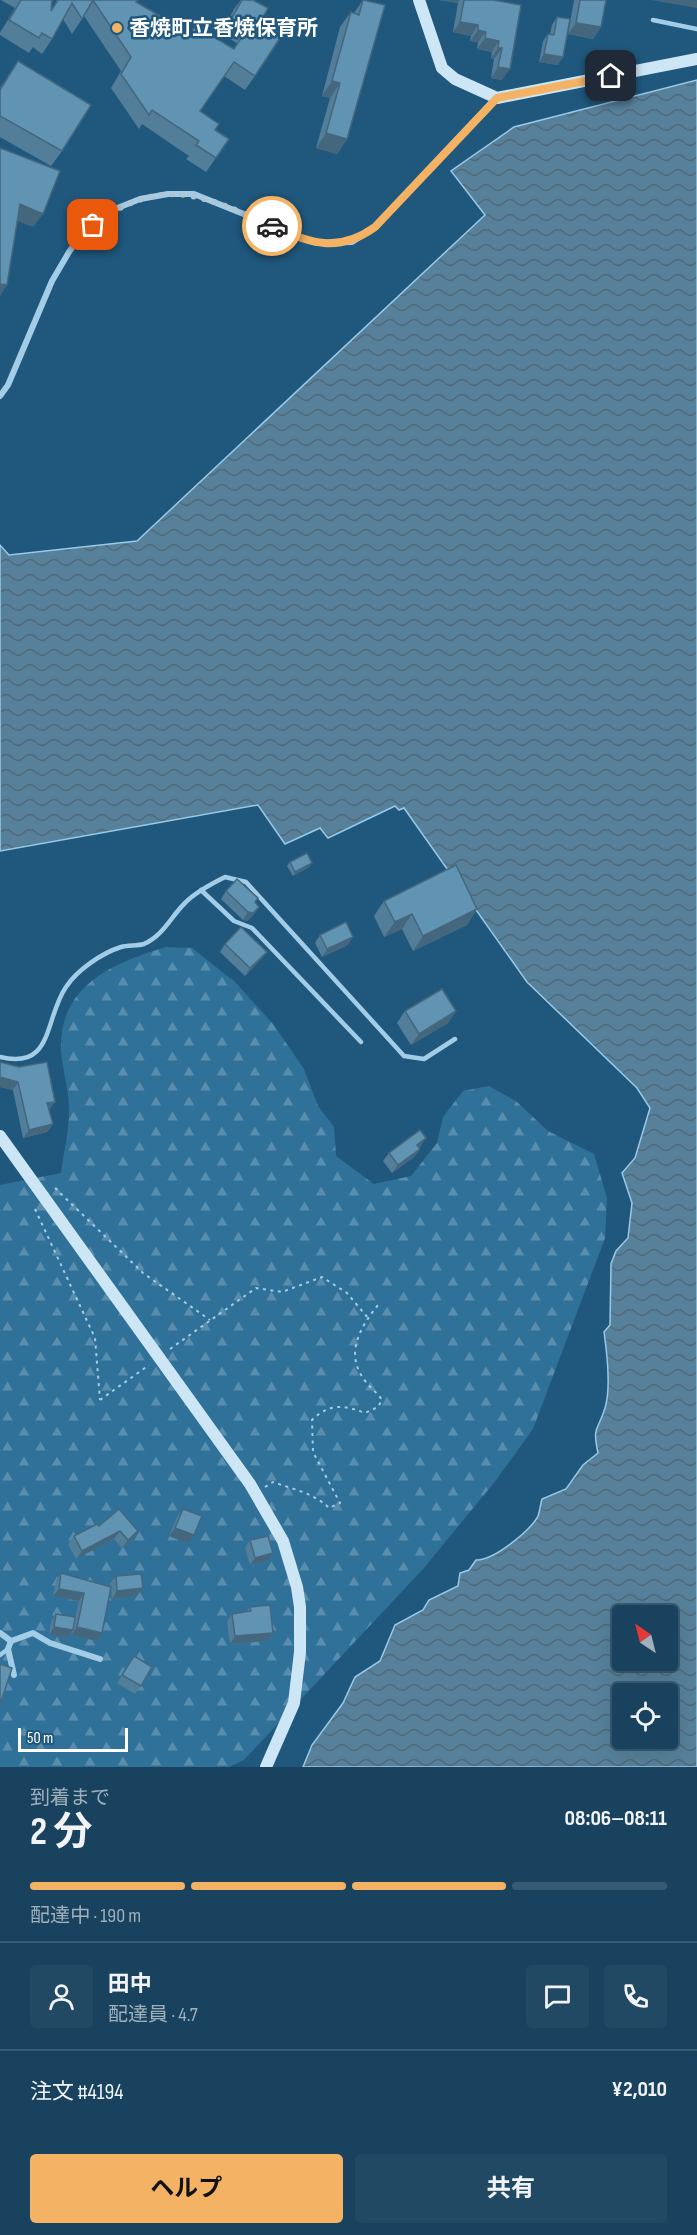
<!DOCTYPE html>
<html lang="ja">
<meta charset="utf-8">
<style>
:root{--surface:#18425e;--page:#214964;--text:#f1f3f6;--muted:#9fb0bc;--line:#365b73;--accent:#f4b264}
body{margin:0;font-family:"Sofia Sans Condensed","Noto Sans JP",sans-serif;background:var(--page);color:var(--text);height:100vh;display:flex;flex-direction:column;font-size:22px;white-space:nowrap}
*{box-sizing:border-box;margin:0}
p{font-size:20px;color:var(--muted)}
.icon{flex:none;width:33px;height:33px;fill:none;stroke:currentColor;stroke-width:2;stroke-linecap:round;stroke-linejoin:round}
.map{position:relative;height:1767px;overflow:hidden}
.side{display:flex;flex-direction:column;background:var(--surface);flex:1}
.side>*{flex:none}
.needle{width:39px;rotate:325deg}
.fabs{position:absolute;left:612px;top:1605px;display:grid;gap:12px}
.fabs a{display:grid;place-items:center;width:66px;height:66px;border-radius:6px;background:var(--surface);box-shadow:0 6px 24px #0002,0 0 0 2px var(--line);font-size:30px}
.scale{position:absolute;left:18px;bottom:15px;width:110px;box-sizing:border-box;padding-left:6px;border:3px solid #fff;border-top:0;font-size:16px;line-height:21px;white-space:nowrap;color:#fff;-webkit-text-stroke:4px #20587d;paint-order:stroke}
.pin{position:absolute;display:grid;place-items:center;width:51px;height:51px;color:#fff;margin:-26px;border-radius:12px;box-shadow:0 3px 9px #0006}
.courier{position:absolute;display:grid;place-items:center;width:60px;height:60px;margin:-30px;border:4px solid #f4b264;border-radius:50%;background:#fff;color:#222;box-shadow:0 2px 8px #0007}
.headline em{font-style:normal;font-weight:700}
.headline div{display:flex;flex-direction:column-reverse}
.headline{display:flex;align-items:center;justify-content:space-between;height:102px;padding:0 30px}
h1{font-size:39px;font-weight:700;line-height:45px}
.bar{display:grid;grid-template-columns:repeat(4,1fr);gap:9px 6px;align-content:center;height:72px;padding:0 30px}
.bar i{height:8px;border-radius:4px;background:var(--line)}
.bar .active{background:var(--accent)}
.bar p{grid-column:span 4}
.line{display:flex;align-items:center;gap:15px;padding:0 30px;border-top:2px solid var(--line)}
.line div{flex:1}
.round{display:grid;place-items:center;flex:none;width:63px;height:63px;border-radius:6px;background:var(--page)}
.button{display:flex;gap:12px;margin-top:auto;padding:12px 30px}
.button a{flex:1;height:69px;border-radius:6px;background:var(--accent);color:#111;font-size:24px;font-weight:700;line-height:69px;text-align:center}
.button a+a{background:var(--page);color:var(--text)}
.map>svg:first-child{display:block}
.forest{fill:url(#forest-firs)}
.water{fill:url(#water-waves);stroke:#97cae8;stroke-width:1.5;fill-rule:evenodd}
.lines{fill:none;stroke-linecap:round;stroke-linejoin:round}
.path{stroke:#a3cde7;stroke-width:2;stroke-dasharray:3 4.5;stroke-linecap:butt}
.lane{stroke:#a3cde7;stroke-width:4.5}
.street{stroke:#a3cde7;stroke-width:6}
.secondary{stroke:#cde6f6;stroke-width:12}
.wall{fill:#537e9a}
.shaded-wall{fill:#44677d}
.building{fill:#6193b3;stroke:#44677d;stroke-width:1.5}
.done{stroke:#b1c5d2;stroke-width:6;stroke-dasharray:0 10.8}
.route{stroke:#f4b264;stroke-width:8}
.poi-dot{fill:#f4b264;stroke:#20587d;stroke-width:2}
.labels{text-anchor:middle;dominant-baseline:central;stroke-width:5;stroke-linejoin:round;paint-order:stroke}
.poi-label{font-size:21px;font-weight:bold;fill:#fff;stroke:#20587d;text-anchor:start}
</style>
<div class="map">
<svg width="697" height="1767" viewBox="0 0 697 1767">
<defs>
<pattern id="forest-firs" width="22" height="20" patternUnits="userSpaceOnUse" patternTransform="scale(1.5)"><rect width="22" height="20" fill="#307199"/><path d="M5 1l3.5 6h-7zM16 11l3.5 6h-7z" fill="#598dad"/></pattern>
<pattern id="water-waves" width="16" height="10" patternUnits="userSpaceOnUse" patternTransform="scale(1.5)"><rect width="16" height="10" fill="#57819b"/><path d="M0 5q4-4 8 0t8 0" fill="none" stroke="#526977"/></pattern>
</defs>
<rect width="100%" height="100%" fill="#20587d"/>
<!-- forest -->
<path class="forest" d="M166 947 192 948 235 982 273 1024 304 1069 318 1106 334 1127 336 1156 374 1184 411 1176 437 1143 443 1117 463 1091 489 1086 517 1102 548 1131 594 1154 607 1198 605 1238 533 1429 493 1484 423 1569 244 1760 229 1767H0V1185L61 1173C64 1151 70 1127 69 1105 68 1086 62 1068 61 1050 59 985 113 963 166 947Z"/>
<!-- water -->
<path class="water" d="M697 80V1767H303L312 1745 343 1703 355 1677 380 1661 395 1625 423 1610 429 1600 458 1586 460 1573 469 1570 476 1560C493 1561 528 1532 537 1518 540 1513 540 1505 542 1499L566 1489 583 1465 598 1453C592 1424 598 1432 605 1408 611 1389 607 1353 604 1332L610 1325 611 1264 616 1251 628 1238 632 1203 622 1173 635 1158 650 1108 637 1088 527 982 404 808 399 810 395 806 328 838 320 828 285 844 258 805 0 851V545L9 555 137 541 485 215 451 171 514 127ZM622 1616H668V1660H622ZM622 1694H668V1738H622Z"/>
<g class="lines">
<!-- path -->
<g class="path">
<path d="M55 1188 143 1273 210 1320"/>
<path d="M35 1209 95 1338 100 1400"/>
<path d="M170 1349 256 1288 282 1292 322 1277 347 1293 368 1318"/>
<path d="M100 1400 149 1365"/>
<path d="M265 1487 273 1482C292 1489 314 1493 329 1508L340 1503 313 1452 312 1420C329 1403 344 1405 365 1413L378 1407 382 1400C378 1393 371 1389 366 1382 344 1355 359 1329 378 1305"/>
</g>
<!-- lane -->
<g class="lane">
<path d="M653 20 697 29"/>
<path d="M201 890 234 921 252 928 361 1042"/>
<path d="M0 1057C54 1070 44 1019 66 987 77 970 102 953 121 947 128 945 137 946 144 944 164 935 171 916 186 902 197 891 212 884 225 877L246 882 404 1056 424 1059 455 1039"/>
<path d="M0 1655 8 1649"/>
</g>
<!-- street -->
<g class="street">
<path d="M0 396 8 385 52 281 69 252 79 238 115 209 140 199 168 194H194L316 243 352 242 375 227 496 98"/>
<path d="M0 1633 11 1641"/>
<path d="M11 1641 33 1633 50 1643 100 1659"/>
<path d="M11 1641 8 1649 14 1675"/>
</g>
<!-- secondary -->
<g class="secondary">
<path d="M419 0 442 68 455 79 497 98 697 59"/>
<path d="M0 1136 250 1484 283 1541 297 1587 300 1607V1652L294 1703 266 1767"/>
</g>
</g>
<!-- wall -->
<g class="wall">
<path d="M1 0H52V9L57 0H138L136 2 190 34 195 26 233 49 237 43 221 34 234 9 241 0H253L262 19 255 76 245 90 224 76 200 111 215 130 229 139 206 172 186 159 189 156 142 124 139 129 111 88 121 71 84 16 72 34 63 19 52 39 42 54 33 47 29 53 0 35V33L15 8Z"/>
<path d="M363 0 347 139 337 154 316 148 330 98 322 96 340 27 351 12 354 13Z"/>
<path d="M439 0H493L521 5 502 80 491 78 494 59 491 58 492 52 477 49 478 42 470 41 471 36 453 32 458 3Z"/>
<path d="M574 0H606L601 27 593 39 568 34Z"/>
<path d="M557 17 558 65 539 62 543 41 548 34H550L552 25Z"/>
<path d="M18 61 62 151 51 166 0 137V88Z"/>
<path d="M290 862 309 867 293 876 287 866Z"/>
<path d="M226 891 255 903 259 907 254 914 247 921 243 920 221 899Z"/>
<path d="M384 901 477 909 467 925 413 951 402 929 384 937 374 916Z"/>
<path d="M320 935 348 945 322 957 315 943Z"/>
<path d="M225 944 267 952 261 959 245 976 220 952Z"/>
<path d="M405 1011H456L448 1023 411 1045 397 1023Z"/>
<path d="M0 1062 49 1110 53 1124 47 1132 23 1138 13 1090 0 1087Z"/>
<path d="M421 1146 419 1148 420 1149 414 1157 392 1173 383 1161 389 1153Z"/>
<path d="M119 1509 133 1539 122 1548 114 1539 76 1559 68 1544 74 1536 99 1526Z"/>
<path d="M183 1509 188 1543 169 1536 177 1517Z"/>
<path d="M250 1540 268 1561 250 1565 245 1548Z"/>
<path d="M61 1573 111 1587 110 1584 116 1576 137 1596 112 1599 111 1588 97 1641 71 1635 72 1631 67 1638 49 1635 51 1622 56 1614 74 1623 79 1601 53 1596 56 1581Z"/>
<path d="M250 1607 267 1641 230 1644 227 1622 232 1614 246 1612Z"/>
<path d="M134 1656 141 1686 135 1694 117 1683Z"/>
</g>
<!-- shaded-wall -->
<g class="shaded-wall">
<path d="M439 0H460L458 3Z"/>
<path d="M651 0H697V8Z"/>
<path d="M460 22 478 25 471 36 453 32Z"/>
<path d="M576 23 601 27 593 39 568 34Z"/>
<path d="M478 30 486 32 478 42 470 41Z"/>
<path d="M485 38 499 41 492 52 477 49Z"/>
<path d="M498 48H502L494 59 491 58Z"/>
<path d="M544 54 563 57 558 65 539 62Z"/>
<path d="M498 67 510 69 502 80 491 78Z"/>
<path d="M332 81 340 83 330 98 322 96Z"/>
<path d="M326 133 347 139 337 154 316 148Z"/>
<path d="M20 204 43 214 33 227 10 218Z"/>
<path d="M0 284 7 285 0 296Z"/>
<path d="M312 863 309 867 293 876 295 872Z"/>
<path d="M259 907 254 914 247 921 243 920 248 912Z"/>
<path d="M477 909 467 925 413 951 423 936Z"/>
<path d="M412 914 402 929 384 937 395 922Z"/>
<path d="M353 937 348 945 322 957 327 949Z"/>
<path d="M267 952 261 959 245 976 250 968Z"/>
<path d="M456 1011 448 1023 411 1045 419 1034Z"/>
<path d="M0 1077 18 1082 13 1090 0 1087Z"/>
<path d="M55 1102 49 1110 47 1103Z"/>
<path d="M53 1124 47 1132 23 1138 29 1130Z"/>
<path d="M426 1138 421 1146 412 1153 417 1145Z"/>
<path d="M420 1149 414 1157 392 1173 398 1165Z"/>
<path d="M175 1528 194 1535 188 1543 169 1536Z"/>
<path d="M120 1531 114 1539 76 1559 82 1551Z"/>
<path d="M138 1531 133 1539 122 1548 128 1540Z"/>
<path d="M273 1553 268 1561 250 1565 255 1558Z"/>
<path d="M143 1588 137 1596 112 1599 117 1591Z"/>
<path d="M59 1589 84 1593 79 1601 53 1596Z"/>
<path d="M54 1627 73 1630 67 1638 49 1635Z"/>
<path d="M77 1627 102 1633 97 1641 71 1635Z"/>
<path d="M273 1633 267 1641 230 1644 235 1636Z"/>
</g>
<!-- building -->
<g class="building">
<path d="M21 0H52L51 11 58 0H138L136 2 191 34 195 26 234 49 247 29 231 19 242 0H253L268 8 262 19 284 32 255 76 234 62 200 111 219 124 215 130 229 139 216 158 196 145 199 141 152 110 149 115 121 74 131 57 93 0 82 19 72 3 52 39 42 33 39 38 9 20Z"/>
<path d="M363 0 385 5 347 139 326 133 340 83 332 81 351 12 359 15Z"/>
<path d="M464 0H493L521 5 510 69 498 67 502 48H498L499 41 485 38 486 32 478 30V25L460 22Z"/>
<path d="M580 0H606L601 27 576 23Z"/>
<path d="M557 17 570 19 563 57 544 54 548 34 554 35Z"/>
<path d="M18 61 91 105 62 151 0 116V90Z"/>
<path d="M0 148 60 171 43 214 20 204 7 285 0 284Z"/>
<path d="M307 853 312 863 295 872 290 862Z"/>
<path d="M456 865 477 909 423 936 412 914 395 922 384 901Z"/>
<path d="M237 879 258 898 255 902 259 907 253 913 248 912 226 891Z"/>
<path d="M346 922 353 937 327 949 320 935Z"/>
<path d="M241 927 267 952 250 968 225 944Z"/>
<path d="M442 989 456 1011 419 1034 405 1011Z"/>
<path d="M0 1062 19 1067 47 1062 55 1102 47 1103 53 1124 29 1130 18 1082 0 1077Z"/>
<path d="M420 1130 426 1138 417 1145 420 1149 398 1165 389 1153Z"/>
<path d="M119 1509 138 1531 128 1540 120 1531 82 1551 74 1536 97 1524 99 1526Z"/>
<path d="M183 1509 202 1516 194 1535 175 1528Z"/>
<path d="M268 1536 273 1553 255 1558 250 1540Z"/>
<path d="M61 1573 111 1587 102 1633 77 1627 84 1593 59 1589Z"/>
<path d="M141 1574 143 1588 117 1591 116 1576Z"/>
<path d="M270 1605 273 1633 235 1636 232 1614 251 1611 250 1607Z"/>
<path d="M56 1614 75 1617 73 1630 54 1627Z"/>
<path d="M134 1656 152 1667 141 1686 122 1675Z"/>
<path d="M0 1664 12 1668 0 1705Z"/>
</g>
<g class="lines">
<!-- done -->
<path class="done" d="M93 225C162 175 201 194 272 226"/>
<!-- route -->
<path class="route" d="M272 226C310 244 339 253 375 227L497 98 611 76"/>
</g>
<!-- markers -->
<circle class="poi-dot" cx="117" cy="28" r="6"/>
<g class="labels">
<!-- poi labels -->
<g class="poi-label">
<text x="129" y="28">香焼町立香焼保育所</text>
</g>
</g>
</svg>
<div class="fabs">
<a><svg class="needle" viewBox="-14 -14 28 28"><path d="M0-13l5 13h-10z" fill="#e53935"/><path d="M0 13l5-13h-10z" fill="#9fb0bc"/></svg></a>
<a><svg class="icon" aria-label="locate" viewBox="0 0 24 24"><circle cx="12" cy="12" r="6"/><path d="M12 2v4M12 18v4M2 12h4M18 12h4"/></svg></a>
</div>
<div class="scale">50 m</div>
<div class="pin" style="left:93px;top:225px;background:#ea580c"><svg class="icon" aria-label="bag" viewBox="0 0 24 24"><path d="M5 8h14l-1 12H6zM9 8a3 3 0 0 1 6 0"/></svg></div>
<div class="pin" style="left:611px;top:76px;background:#1f2937"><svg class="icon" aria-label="home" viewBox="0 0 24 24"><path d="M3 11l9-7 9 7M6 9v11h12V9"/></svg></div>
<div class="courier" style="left:272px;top:226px"><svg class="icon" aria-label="car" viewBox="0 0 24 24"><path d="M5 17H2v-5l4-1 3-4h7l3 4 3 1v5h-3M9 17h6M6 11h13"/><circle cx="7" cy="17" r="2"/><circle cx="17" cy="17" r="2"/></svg></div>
</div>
<section class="side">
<div class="headline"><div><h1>2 分</h1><p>到着まで</p></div><em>08:06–08:11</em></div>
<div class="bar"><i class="active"></i><i class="active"></i><i class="active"></i><i></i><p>配達中 · 190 m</p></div>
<div class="line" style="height:108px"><a class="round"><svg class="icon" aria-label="person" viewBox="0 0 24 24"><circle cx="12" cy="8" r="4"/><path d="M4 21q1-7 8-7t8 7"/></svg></a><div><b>田中</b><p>配達員 · 4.7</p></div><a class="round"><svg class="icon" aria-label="chat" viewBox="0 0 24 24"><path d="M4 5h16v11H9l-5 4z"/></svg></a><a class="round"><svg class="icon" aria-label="phone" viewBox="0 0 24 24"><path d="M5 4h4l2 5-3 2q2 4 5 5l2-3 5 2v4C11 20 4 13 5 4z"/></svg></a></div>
<div class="line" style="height:78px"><div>注文 #4194</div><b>¥2,010</b></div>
<div class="button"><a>ヘルプ</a><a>共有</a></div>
</section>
